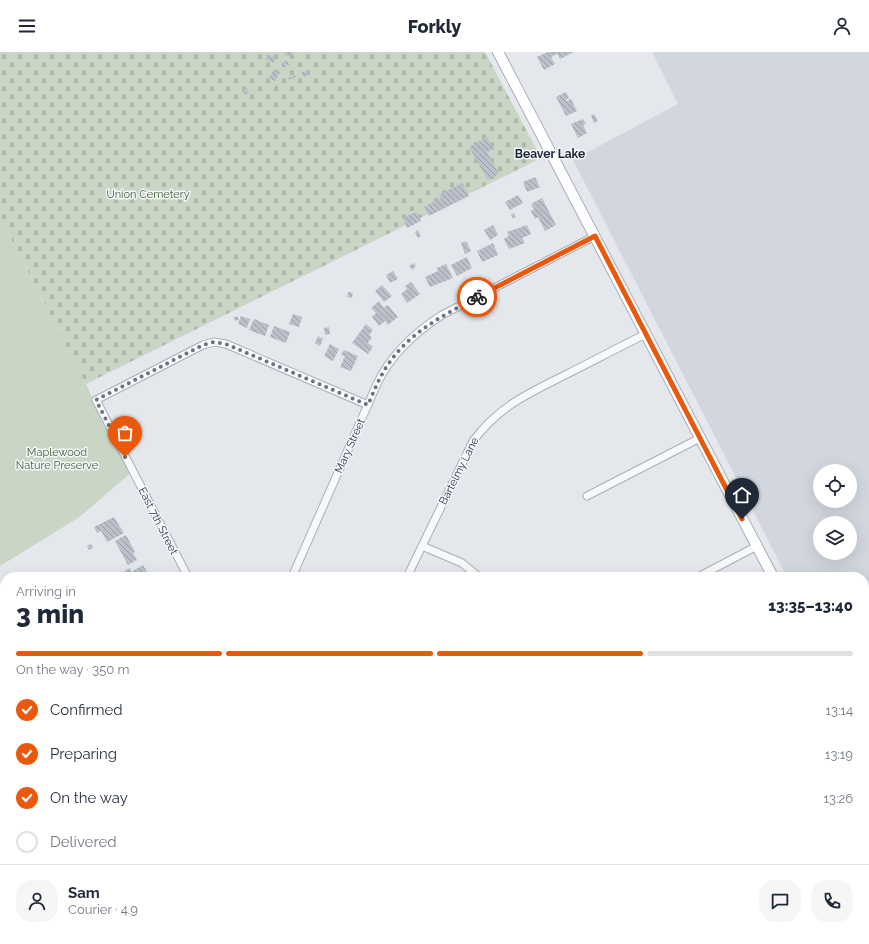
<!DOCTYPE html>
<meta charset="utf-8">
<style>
:root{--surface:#fff;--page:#f6f6f7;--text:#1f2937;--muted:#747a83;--line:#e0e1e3;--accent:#ea580c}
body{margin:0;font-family:Raleway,sans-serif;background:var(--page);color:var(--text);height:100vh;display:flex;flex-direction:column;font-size:15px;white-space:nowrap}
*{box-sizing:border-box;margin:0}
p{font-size:13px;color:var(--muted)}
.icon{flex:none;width:22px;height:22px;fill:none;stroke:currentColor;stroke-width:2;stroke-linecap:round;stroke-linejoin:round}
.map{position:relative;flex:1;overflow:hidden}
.sheet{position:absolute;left:0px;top:520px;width:869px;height:372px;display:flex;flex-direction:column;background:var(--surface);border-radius:16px 16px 0 0;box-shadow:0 4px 16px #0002}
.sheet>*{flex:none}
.controls{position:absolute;left:813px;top:412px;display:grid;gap:8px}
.controls a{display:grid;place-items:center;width:44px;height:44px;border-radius:50%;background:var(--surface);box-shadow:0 4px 16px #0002;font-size:20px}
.pin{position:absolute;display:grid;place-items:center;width:34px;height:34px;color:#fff;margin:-41px -17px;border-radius:50% 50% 50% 0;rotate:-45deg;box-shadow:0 0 4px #0007}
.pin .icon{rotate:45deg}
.courier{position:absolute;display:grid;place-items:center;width:40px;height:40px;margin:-20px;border:3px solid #ea580c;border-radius:50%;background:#fff;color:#222;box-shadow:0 1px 5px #0007}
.overview em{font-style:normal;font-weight:800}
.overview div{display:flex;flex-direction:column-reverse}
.overview{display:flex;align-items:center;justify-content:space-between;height:68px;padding:0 16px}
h1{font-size:26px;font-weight:800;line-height:30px}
.bar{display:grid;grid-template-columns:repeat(4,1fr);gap:6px 4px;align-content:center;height:48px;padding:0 16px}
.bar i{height:5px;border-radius:3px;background:var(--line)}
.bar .selected{background:var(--accent)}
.bar p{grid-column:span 4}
.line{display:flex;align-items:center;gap:10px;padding:0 16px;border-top:1px solid var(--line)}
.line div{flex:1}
.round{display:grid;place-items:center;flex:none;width:42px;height:42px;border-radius:16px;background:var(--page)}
ol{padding:0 16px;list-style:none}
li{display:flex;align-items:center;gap:12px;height:44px}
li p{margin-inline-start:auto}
li .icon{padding:4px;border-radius:50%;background:var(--accent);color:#fff;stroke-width:4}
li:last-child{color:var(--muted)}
li i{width:22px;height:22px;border:2px solid var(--line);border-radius:50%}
header{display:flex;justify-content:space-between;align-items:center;height:52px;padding:0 16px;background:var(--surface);font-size:18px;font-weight:800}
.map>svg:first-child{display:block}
.built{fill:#d2d6de;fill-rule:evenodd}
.cemetery{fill:url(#cemetery-stones)}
.park{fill:#c9d6c5}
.building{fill:url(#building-back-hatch)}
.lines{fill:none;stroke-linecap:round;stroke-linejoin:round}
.minor-casing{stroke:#a9aeb7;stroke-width:9}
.secondary-casing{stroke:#a9aeb7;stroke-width:12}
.minor{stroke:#f7f8fa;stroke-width:7}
.secondary{stroke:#fff;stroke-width:10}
.done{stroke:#6c737f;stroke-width:4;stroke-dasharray:0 7.2}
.route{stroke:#ea580c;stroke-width:5}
.labels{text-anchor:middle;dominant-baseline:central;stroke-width:3;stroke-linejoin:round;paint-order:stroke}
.park-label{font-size:11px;fill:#3f6138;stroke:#f4f6f9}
.street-label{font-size:11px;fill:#2b3445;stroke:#f4f6f9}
.neighbourhood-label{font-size:12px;font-weight:bold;fill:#1d2536;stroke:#f4f6f9}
</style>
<header><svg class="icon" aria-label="menu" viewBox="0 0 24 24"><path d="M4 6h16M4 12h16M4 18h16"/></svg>Forkly<svg class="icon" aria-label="person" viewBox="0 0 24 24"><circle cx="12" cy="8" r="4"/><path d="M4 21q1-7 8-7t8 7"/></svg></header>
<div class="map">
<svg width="869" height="892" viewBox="0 0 869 892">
<defs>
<pattern id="cemetery-stones" width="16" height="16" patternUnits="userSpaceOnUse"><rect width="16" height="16" fill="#c9d6c5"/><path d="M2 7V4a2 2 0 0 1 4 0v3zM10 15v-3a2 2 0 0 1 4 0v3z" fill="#adb8ab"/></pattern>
<pattern id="building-back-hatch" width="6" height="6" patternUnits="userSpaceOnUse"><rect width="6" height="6" fill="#bbc0ca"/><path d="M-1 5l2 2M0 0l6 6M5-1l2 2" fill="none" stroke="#989da6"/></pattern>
</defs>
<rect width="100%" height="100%" fill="#e4e7ec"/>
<!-- built -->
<g class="built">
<path d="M652 0H869V686L864 676V525H787L573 108 678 52ZM820 419H850V449H820ZM820 471H850V501H820Z"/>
<path d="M0 692 5 702V887H96L99 892H0Z"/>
</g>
<!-- cemetery -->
<path class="cemetery" d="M0 0H485L541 106 86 332 0 165Z"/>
<!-- park -->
<path class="park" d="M0 165 86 332 114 392 133 419 78 466 0 514Z"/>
<!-- building -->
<g class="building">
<path d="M286 0H293L290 5 284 2Z"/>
<path d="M548 0H574L560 7 557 2 551 5 555 12 544 18 537 5Z"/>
<path d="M268 2 276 6 273 11 265 7Z"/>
<path d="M287 9 289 13 283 15 282 10Z"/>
<path d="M274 17 280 20 275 29 269 26Z"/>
<path d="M302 19 307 20 306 25 302 24Z"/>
<path d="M295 23 296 25 288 28V26Z"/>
<path d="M246 36 249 40 246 43 243 39Z"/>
<path d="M566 40 569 46 566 48 567 49 571 47 577 59 566 64 556 45Z"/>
<path d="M594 62 598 69 594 71 591 64Z"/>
<path d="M583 67 586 72 583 73 587 81 578 86 571 72Z"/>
<path d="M487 85 494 97 487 100 499 122 488 128 469 95Z"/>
<path d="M535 125 540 135 527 140 523 130Z"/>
<path d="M462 131 469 144 429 164 424 155 441 146 439 143Z"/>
<path d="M518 143 523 151 510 158 505 150Z"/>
<path d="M542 146 556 173 545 179 538 165 535 167 531 159 534 157 531 152Z"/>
<path d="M416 160 421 169 407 176 403 166Z"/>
<path d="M514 161 516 165 513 166 511 162Z"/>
<path d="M493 173 498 183 490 188 484 178Z"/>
<path d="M527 173 531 182 522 186 525 191 509 197 504 187 509 184 507 180Z"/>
<path d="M418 178 421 184 418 186 415 180Z"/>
<path d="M465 189 466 191 467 190 471 199 465 202 461 191Z"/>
<path d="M493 191 498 203 482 210 477 199Z"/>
<path d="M467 205 472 216 457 224 451 213Z"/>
<path d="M414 211 416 214 412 218 409 214Z"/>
<path d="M446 212 453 226 430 235 425 225 438 219 437 216Z"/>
<path d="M393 219 398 227 390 231 386 223Z"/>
<path d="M411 230 420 242 407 251 401 242 407 237 405 234Z"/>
<path d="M382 233 392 244 384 250 375 239Z"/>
<path d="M348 240 353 241 352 246 347 245Z"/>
<path d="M379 249 383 255H385L388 253 398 265 388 273 385 269 379 274 372 265 376 261 371 256Z"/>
<path d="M293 262 302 265 299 275 289 272Z"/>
<path d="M237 264 239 267 236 269 233 266Z"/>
<path d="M241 264 250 267 247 276 238 272Z"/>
<path d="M254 267 269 273 265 284 249 278Z"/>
<path d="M366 272 373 278 369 283 372 285 368 291 373 295 368 302 352 291Z"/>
<path d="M274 274 290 280 286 291 270 285Z"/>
<path d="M329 275 330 282 325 283 324 276Z"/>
<path d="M318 284 323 287 320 294 315 291Z"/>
<path d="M330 292 339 297 333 309 324 304Z"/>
<path d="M344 298 358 304 351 319 340 315 345 304 341 303Z"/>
<path d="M114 465 124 481 107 490 101 479 97 481 94 475Z"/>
<path d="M126 483 135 500 133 501 137 508 128 513 115 489Z"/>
<path d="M91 492 93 496 89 498 87 494Z"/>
<path d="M143 513 150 525H136L133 519Z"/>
<path d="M130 516 132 521 127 524 124 519Z"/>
<path d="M5 851V887H34V892H0V854Z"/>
</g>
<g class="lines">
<!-- minor casing -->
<g class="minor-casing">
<g id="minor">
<path d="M587 444 700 386"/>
<path d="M422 494 462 511 479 525"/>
<path d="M188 525 96 348 203 293 214 290 226 292 368 353"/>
<path d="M292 525 377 332C391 302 414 281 442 263L595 184"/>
<path d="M407 525 473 389C500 353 528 342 567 322 593 309 619 295 646 282"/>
<path d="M698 525 757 494"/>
<path d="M0 669 5 667"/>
<path d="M672 887 675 892"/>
</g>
</g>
<!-- secondary casing -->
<g class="secondary-casing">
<g id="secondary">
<path d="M498 0 773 525"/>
<path d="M864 700 869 710"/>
<path d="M192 892C234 886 277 888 319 892"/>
</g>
</g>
<!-- minor -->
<use href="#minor" class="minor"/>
<!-- secondary -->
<use href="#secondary" class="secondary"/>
</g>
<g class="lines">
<!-- done -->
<path class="done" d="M125 405 96 348 203 293 214 290 226 292 368 353C374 339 379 326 387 314 409 280 443 264 477 245"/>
<!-- route -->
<path class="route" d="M477 245 595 184 742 467"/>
</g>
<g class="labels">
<!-- park labels -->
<g class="park-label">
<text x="148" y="142">Union Cemetery</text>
<text x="57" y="400">Maplewood<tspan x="57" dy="13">Nature Preserve</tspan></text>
</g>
<!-- street labels -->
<g class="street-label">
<text transform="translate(350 394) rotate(-66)">Mary Street</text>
<text transform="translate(459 419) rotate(-63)">Bartelmy Lane</text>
<text transform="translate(158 469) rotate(63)">East 7th Street</text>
</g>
<!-- neighbourhood labels -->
<g class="neighbourhood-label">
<text x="550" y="102">Beaver Lake</text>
</g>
</g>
</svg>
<div class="controls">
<a><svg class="icon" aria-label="locate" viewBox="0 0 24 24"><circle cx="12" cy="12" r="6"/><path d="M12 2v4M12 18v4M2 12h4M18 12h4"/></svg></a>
<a><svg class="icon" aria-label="layers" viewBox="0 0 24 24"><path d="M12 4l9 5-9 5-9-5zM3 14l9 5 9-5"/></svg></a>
</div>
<div class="pin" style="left:125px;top:405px;background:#ea580c"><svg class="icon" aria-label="bag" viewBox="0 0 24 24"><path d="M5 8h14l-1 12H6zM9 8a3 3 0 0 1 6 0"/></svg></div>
<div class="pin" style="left:742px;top:467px;background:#1f2937"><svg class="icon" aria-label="home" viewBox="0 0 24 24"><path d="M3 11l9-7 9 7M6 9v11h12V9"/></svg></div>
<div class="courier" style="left:477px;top:245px"><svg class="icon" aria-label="bike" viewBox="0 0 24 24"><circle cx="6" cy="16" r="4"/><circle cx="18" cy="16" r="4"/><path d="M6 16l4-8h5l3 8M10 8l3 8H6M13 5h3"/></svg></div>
<section class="sheet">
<div class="overview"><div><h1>3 min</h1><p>Arriving in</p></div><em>13:35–13:40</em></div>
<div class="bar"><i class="selected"></i><i class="selected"></i><i class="selected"></i><i></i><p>On the way · 350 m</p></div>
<ol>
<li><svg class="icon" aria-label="check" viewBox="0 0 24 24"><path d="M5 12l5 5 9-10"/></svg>Confirmed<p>13:14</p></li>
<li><svg class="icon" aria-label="check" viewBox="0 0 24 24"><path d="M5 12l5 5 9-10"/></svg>Preparing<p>13:19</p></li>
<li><svg class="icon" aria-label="check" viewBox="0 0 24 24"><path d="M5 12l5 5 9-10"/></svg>On the way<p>13:26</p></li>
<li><i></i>Delivered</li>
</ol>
<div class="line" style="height:72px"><a class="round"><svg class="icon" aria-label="person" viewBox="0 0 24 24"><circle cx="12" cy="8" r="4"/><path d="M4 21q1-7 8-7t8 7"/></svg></a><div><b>Sam</b><p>Courier · 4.9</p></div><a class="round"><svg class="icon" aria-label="chat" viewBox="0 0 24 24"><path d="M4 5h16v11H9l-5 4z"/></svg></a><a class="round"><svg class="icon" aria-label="phone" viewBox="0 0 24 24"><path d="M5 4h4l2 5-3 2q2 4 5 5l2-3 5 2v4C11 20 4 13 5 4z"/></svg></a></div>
</section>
</div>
